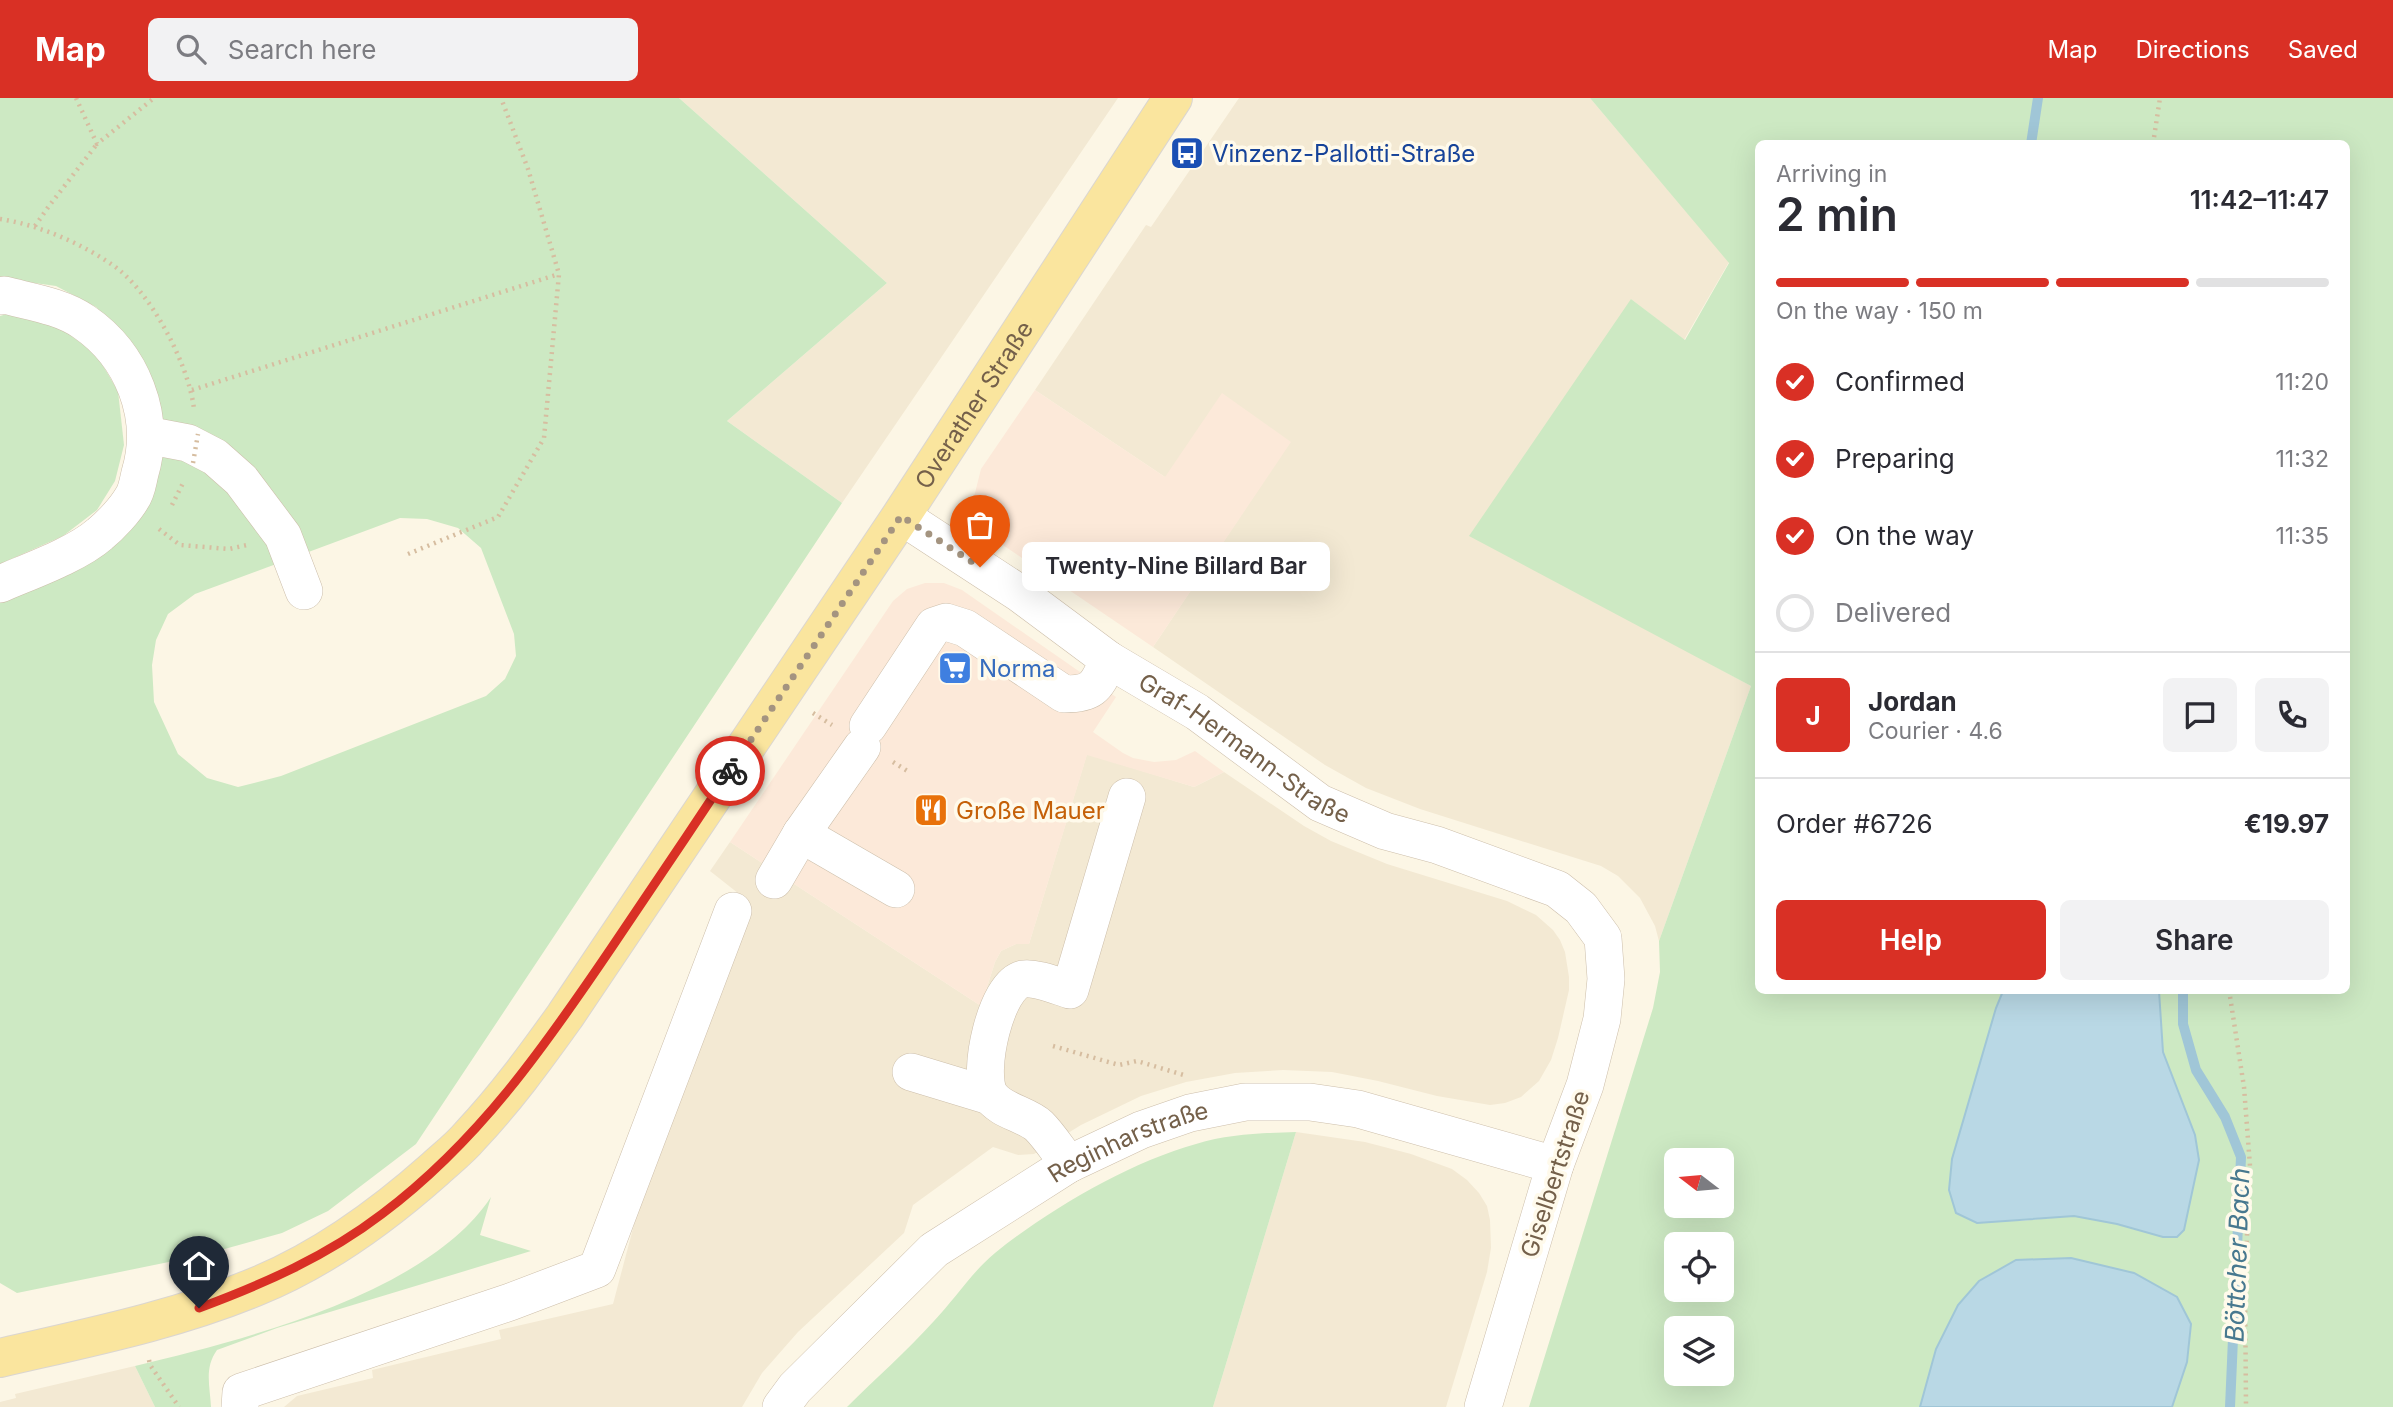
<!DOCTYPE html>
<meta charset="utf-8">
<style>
:root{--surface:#fff;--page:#f2f2f3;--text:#2b2b33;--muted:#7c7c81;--line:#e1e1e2;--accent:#d93025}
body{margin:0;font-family:Inter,sans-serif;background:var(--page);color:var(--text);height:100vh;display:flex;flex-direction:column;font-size:26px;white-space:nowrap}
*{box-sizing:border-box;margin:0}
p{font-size:23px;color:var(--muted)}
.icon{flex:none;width:38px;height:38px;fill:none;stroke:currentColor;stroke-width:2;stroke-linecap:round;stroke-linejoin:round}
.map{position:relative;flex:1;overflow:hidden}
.sheet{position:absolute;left:1755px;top:42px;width:595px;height:854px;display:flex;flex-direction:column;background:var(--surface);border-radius:10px;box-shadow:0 7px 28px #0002}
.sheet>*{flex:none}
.needle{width:46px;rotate:286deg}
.tools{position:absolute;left:1664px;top:1050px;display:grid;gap:14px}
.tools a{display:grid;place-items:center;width:70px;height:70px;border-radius:10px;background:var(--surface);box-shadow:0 7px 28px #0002;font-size:35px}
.pin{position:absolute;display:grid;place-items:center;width:60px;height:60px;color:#fff;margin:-72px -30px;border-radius:50% 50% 50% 0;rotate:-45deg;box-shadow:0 0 7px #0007}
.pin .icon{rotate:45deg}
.courier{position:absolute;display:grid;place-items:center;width:70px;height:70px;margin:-35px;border:5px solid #d93025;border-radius:50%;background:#fff;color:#222;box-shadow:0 2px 9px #0007}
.bubble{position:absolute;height:49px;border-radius:10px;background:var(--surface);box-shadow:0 7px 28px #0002;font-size:23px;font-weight:600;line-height:49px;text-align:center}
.overview em{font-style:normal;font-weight:600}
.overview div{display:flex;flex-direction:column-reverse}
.overview{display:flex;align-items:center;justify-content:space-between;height:119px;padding:0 21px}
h1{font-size:46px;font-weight:600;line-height:52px}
.bar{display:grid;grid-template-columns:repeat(4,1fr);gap:10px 7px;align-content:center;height:84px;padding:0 21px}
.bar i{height:9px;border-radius:5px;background:var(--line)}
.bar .selected{background:var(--accent)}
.bar p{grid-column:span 4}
.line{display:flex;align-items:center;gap:18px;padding:0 21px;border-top:2px solid var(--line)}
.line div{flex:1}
.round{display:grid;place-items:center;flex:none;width:74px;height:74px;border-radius:10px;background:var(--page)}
ol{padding:0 21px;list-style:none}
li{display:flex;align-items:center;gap:21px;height:77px}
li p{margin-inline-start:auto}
li .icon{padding:7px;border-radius:50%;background:var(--accent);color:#fff;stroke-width:4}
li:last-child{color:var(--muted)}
li i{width:38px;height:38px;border:4px solid var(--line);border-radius:50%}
.primary-button{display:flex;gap:14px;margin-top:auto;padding:14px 21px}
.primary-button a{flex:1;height:80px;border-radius:10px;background:var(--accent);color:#fff;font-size:28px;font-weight:600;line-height:80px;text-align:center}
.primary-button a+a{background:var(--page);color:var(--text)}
header{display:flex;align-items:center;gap:42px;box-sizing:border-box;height:98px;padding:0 35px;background:var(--accent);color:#fff}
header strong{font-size:33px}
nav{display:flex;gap:38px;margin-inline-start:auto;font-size:24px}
.search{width:490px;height:63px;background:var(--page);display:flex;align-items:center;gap:18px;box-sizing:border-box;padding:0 24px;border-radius:10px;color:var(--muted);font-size:26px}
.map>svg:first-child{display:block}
.residential{fill:#f3e9d3}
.commercial{fill:#fce9d9}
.green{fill:#cde9c3;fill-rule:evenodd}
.water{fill:#b9d8e5;stroke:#a0c6d7;stroke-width:2}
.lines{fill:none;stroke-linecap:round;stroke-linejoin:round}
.stream{stroke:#a0c6d7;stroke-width:10}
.minor-casing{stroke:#cdbfab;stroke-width:38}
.major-casing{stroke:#dbd6d0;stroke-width:40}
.path{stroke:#d6bda0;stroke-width:4.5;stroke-dasharray:2 5;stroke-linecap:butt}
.minor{stroke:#fff;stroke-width:37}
.major{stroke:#fae59e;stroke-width:38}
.path-bridge{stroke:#d6bda0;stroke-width:4.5;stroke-dasharray:2 5;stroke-linecap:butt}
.done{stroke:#a49480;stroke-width:7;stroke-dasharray:0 12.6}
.route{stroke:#d93025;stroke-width:9}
.labels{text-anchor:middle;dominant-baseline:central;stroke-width:7;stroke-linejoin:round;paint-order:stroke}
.transit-label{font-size:24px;fill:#164399;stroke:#fffaeb;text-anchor:start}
.street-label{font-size:24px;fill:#74604a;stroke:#fffaeb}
.shop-label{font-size:24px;fill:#366cbe;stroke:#fffaeb;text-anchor:start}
.food-label{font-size:24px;fill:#c56008;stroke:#fffaeb;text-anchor:start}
.water-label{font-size:26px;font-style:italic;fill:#47788f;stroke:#fffaeb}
</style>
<header>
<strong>Map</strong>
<div class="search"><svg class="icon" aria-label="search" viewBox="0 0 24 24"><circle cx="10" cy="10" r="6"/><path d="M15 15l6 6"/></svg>Search here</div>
<nav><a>Map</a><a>Directions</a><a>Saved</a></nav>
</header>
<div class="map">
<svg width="2393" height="1309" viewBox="0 0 2393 1309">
<rect width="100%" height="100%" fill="#fcf6e5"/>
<!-- residential -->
<g class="residential">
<path d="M679 0H1118L842 405 727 323 887 185Z"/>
<path d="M1239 0H1590L1729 164 1684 242 1631 201 1639 527 1751 588 1659 843 1655 828 1640 800 1618 778 1601 768 1420 711 1366 690 1325 667 1153 549 1290 344 1165 379 1035 292 1146 127 1151 129Z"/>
<path d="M1087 656 1194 689 1224 674 1304 728 1331 743 1387 766 1507 803 1536 817 1553 832 1560 842 1565 854 1569 879V892L1558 940 1551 962 1539 983 1521 999 1505 1005 1490 1007 1437 998 1378 983 1332 974 1283 972 1235 975 1186 984 1141 998 1081 1027 1034 1056 1018 1057 993 1049 913 1107 904 1135 798 1234 762 1275 742 1309H284L297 1298 373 1280 372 1272 501 1241 499 1232 613 1206 635 1123 748 803 710 773 730 744 981 908 995 864 1001 853 1016 846H1029Z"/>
<path d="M1296 1034 1365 1044 1411 1056 1452 1071 1467 1082 1479 1095 1487 1108 1490 1122 1491 1150 1487 1174 1446 1309H1213Z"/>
<path d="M135 1268 155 1309H0V1304L16 1300 15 1296Z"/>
</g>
<!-- commercial -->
<g class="commercial">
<path d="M1035 292 1165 379 1222 295 1291 344 1153 549 994 441 977 418 974 399 981 371Z"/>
<path d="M925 485H944L962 492 1116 599 1093 634 1123 655 1133 660 1154 664 1176 662 1195 653 1224 674 1194 689 1087 657 1029 846H1016L1001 853 995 864 981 908 730 744 893 503 907 491Z"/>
</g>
<!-- green -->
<g class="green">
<path d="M0 0H679L887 185 727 323 842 405 416 1046 328 1113 282 1135 203 1157 17 1195 0 1185V503L143 408 125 237 96 209 56 188 6 181 0 183ZM400 420 427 421 458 430 481 450 514 536 516 558 505 581 486 598 281 678 238 689 207 680 178 656 154 604 152 567 156 542 168 516 195 496Z"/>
<path d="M1590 0H2036L2029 45 1759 46V892L2003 893 1996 910 2019 1123 2074 1118 2117 1126 2199 1062 2195 1037 2163 954 2159 893 2347 892V46L2035 45 2041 0H2393V1309H2172L2187 1264 1958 1207 1936 1251 1920 1309H1529L1653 910 1660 874 1659 843 1751 588 1469 438 1631 201 1685 242 1729 165ZM1676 1062H1722V1108H1676ZM1676 1146H1722V1192H1676ZM1676 1230H1722V1276H1676Z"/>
<path d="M10 215 55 226 96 256 118 293 124 347 115 383 97 412 63 438 0 466V218Z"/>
<path d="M1296 1034 1213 1309H847C876 1280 907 1253 934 1223 955 1201 971 1175 995 1155 1048 1112 1130 1064 1196 1046 1229 1036 1262 1035 1296 1034Z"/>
<path d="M491 1099 480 1137 531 1153 277 1230 217 1252C204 1270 210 1288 211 1309H155L135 1268C243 1242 427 1196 491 1099Z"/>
</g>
<!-- water -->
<g class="water">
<path d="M2003 893H2159L2163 954 2195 1037 2199 1062 2184 1132 2177 1139H2163L2117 1126 2074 1118 1977 1125 1956 1115 1949 1092 1952 1061 1996 910Z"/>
<path d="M2071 1160 2134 1175 2177 1199 2191 1226 2187 1264 2172 1309H1920L1936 1251 1958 1207 1979 1183 2016 1162Z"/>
</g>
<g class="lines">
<!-- stream -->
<g class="stream">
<path d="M2031 46 2038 0"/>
<path d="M2183 892V926L2196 972 2225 1019 2241 1059 2230 1309"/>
</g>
<!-- minor casing -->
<g class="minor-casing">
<g id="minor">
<path d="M0 198 4 197C31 204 61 208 84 224 132 257 157 318 140 375 138 383 137 393 132 400 125 412 111 427 100 436 76 457 30 473 0 486"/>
<path d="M146 337 188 345 215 359 241 382 283 438 304 493"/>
<path id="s1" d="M901 418 1019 495 1109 562 1197 614 1320 705 1385 733 1437 747 1557 791 1581 810 1603 840 1606 881 1602 921 1585 987 1555 1067 1483 1309"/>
<path d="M868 628 934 528 946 524 965 530 1064 596C1095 596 1096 588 1109 562"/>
<path d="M801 736 896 791"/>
<path d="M774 782 801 736 862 649"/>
<path d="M911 974 990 998"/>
<path d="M1069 1066C1059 1054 1050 1039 1039 1028 1026 1016 1000 1013 990 997 976 976 996 886 1023 881 1036 879 1057 888 1070 892L1127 699"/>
<path d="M240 1309 241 1294 510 1204 597 1171 733 813"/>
<path id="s2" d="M781 1309 795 1290 934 1152 1069 1066 1141 1032 1190 1015 1245 1004H1310L1358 1011 1555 1067"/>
</g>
</g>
<!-- major casing -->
<g class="major-casing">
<g id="major">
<path id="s3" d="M0 1260C86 1240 173 1223 255 1189 322 1162 381 1119 435 1071 447 1060 460 1050 470 1038 505 1001 535 960 565 918L901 418 1173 0"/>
</g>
</g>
<!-- path -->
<g class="path">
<path d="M76 0 97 46 154 0"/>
<path d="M2153 46 2160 0"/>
<path d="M0 121C39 127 81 145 114 168 151 194 189 267 194 311"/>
<path d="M35 128 49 108 97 46"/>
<path d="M192 292 559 176"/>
<path d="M172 407 184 383"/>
<path d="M159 431 180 447 229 451 247 447"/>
<path d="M408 456 498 419 544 340 559 176 528 71 501 0"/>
<path d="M813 615 832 627"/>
<path d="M893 664 909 674"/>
<path d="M2229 892 2244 989 2250 1068 2245 1184 2246 1309"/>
<path d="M1053 948 1119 967 1137 963 1187 978"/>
<path d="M149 1262 150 1267 179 1309"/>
</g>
<!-- minor -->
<use href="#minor" class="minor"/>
<!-- major -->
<use href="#major" class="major"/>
<!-- path-bridge -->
<path class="path-bridge" d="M193 365 198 336"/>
</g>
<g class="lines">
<!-- done -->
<path class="done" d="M730 673 901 418 980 469"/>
<!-- route -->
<path class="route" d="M199 1210C264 1186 327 1158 382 1116 479 1043 545 948 612 849 652 790 691 732 730 673"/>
</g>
<!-- icons -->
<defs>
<g id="bus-square" transform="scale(1.75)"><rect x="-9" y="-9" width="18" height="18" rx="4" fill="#1a4fb4" stroke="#fffaeb"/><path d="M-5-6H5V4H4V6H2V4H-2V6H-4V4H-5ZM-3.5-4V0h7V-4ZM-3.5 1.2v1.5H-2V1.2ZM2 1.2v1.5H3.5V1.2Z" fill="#fff"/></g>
<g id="supermarket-square" transform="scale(1.75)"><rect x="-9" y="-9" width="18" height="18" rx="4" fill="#3f7fe0" stroke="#fffaeb"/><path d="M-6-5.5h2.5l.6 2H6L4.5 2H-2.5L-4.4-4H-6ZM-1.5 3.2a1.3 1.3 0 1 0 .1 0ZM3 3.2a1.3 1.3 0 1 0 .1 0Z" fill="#fff"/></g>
<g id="restaurant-square" transform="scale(1.75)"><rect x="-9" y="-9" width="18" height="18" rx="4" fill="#e8710a" stroke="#fffaeb"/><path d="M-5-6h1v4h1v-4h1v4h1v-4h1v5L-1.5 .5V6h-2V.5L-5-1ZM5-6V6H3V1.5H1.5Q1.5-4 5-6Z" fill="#fff"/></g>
</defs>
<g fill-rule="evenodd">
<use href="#bus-square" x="1187" y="55"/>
<use href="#supermarket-square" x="955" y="570"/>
<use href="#restaurant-square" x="931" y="712"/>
</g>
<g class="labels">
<!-- transit labels -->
<g class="transit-label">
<text x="1212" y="55">Vinzenz-Pallotti-Straße</text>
</g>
<!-- street labels -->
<g class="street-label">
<text stroke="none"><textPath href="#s3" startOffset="1418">Overather Straße</textPath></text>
<text stroke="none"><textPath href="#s1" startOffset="415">Graf-Hermann-Straße</textPath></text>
<text stroke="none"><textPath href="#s2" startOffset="443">Reginharstraße</textPath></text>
<text transform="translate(1555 1076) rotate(-72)">Giselbertstraße</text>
</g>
<!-- shop labels -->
<g class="shop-label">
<text x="979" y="570">Norma</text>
</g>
<!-- food labels -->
<g class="food-label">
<text x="956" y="712">Große Mauer</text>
</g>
<!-- water labels -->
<g class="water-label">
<text transform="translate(2237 1157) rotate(-88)">Böttcher Bach</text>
</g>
</g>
</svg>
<div class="tools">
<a><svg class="needle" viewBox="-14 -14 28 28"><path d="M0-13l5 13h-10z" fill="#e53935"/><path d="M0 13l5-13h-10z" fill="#7c7c81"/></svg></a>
<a><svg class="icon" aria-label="locate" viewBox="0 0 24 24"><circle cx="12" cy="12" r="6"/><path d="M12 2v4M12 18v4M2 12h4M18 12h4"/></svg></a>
<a><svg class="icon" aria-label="layers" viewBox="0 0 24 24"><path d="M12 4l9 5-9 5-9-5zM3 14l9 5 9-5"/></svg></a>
</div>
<div class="pin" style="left:980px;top:469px;background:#ea580c"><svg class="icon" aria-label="bag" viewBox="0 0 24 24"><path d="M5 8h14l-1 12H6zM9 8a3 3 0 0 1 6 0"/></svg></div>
<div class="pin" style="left:199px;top:1210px;background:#1f2937"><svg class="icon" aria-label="home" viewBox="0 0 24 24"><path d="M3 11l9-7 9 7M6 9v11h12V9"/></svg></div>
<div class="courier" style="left:730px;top:673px"><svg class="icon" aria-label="bike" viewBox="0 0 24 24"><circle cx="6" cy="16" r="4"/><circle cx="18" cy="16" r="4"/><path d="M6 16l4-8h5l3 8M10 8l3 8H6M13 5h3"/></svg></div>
<div class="bubble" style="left:1022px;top:444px;width:308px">Twenty-Nine Billard Bar</div>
<section class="sheet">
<div class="overview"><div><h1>2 min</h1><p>Arriving in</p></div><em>11:42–11:47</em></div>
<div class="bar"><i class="selected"></i><i class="selected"></i><i class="selected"></i><i></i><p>On the way · 150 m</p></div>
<ol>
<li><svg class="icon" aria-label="check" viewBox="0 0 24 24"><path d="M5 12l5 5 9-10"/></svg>Confirmed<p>11:20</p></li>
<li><svg class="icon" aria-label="check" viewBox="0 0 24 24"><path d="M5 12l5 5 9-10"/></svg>Preparing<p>11:32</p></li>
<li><svg class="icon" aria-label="check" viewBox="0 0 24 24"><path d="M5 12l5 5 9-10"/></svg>On the way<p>11:35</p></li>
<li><i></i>Delivered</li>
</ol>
<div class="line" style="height:126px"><b class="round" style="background:var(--accent);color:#fff">J</b><div><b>Jordan</b><p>Courier · 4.6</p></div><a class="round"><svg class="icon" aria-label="chat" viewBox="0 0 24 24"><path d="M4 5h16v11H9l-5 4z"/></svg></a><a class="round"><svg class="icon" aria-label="phone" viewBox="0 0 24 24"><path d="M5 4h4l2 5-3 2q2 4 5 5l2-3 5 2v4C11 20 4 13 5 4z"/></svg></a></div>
<div class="line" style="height:91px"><div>Order #6726</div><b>€19.97</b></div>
<div class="primary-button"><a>Help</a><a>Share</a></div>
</section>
</div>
